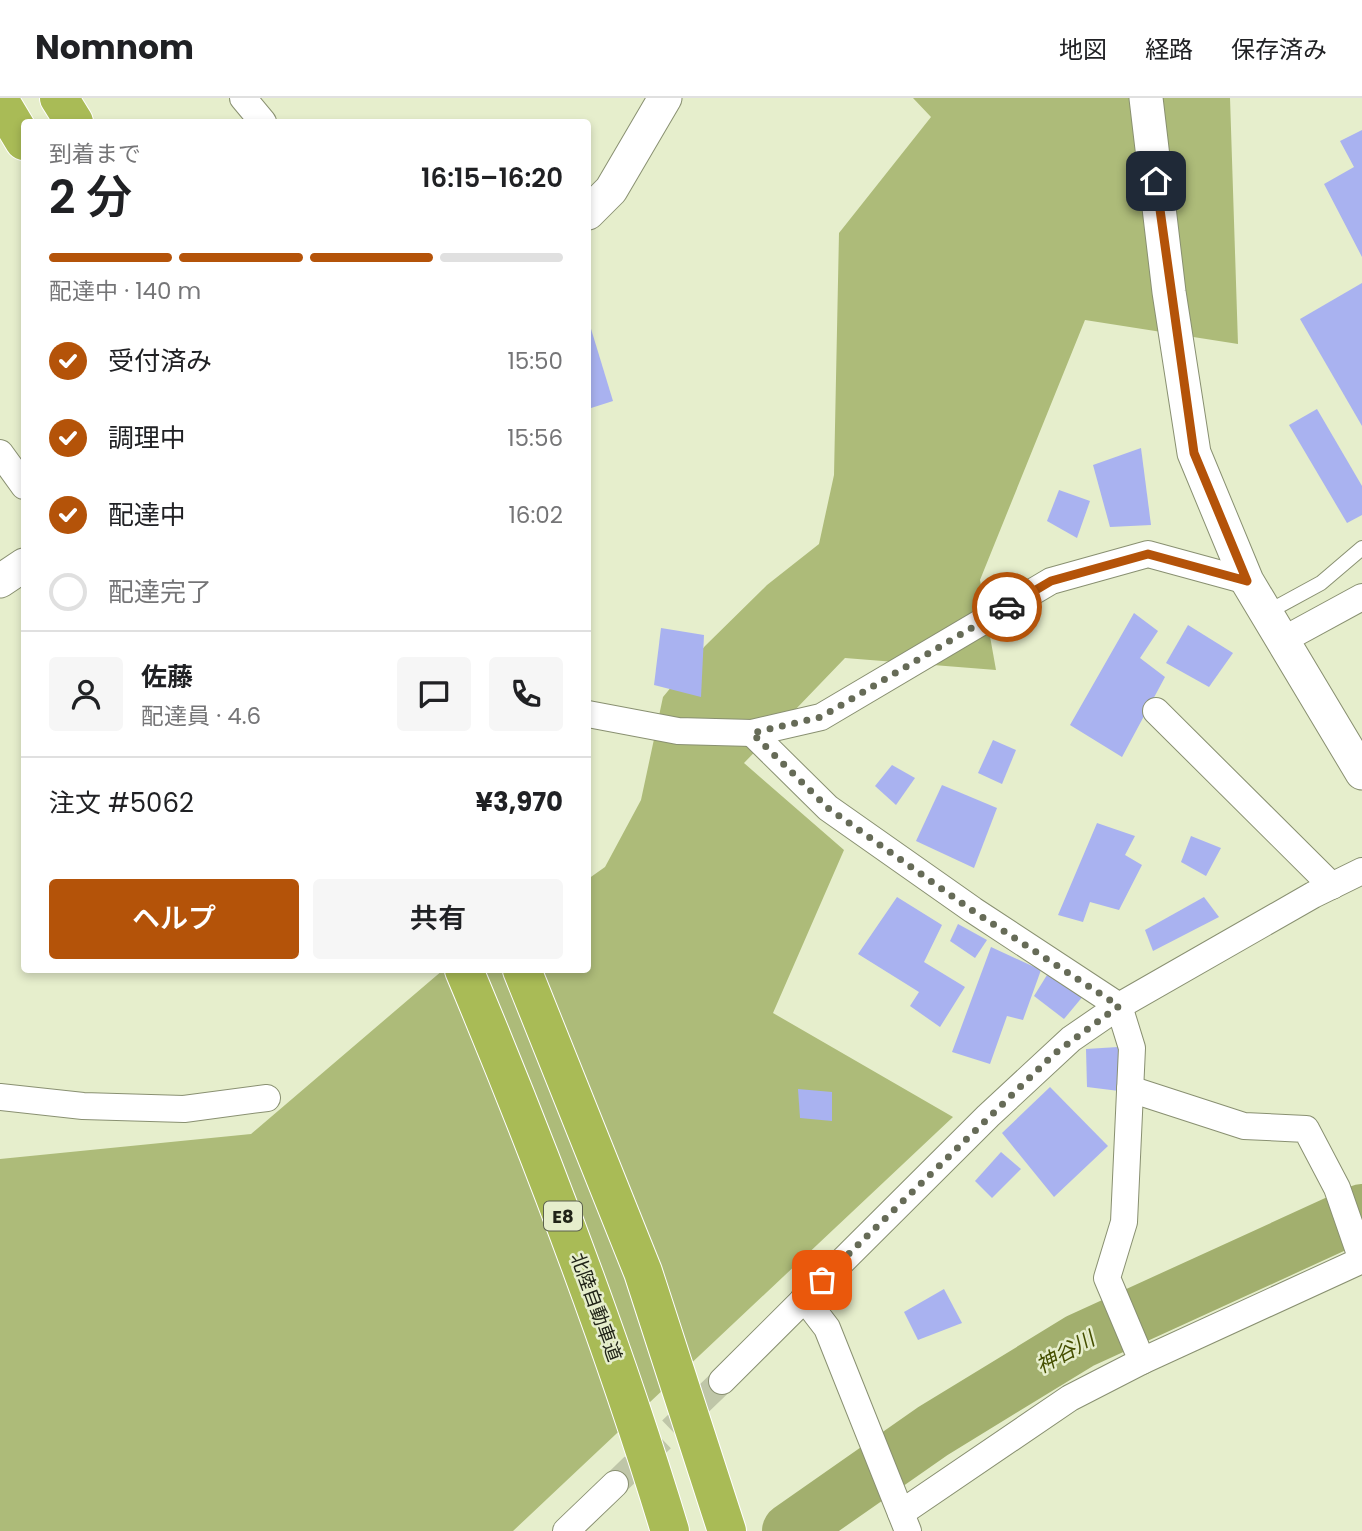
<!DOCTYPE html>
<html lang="ja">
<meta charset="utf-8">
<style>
:root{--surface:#fff;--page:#f6f6f6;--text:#202124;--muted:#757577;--line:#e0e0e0;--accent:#b45309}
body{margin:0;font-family:Poppins,"Noto Sans JP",sans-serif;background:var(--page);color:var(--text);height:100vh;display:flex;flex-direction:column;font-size:26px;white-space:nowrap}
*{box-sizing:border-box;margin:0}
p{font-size:23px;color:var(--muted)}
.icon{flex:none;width:38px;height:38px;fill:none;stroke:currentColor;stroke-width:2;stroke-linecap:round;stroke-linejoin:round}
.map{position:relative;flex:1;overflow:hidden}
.side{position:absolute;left:21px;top:21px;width:570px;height:854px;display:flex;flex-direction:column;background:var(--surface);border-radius:7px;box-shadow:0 4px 10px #0003}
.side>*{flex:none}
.pin{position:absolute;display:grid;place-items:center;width:60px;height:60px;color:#fff;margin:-30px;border-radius:14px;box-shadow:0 4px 10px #0006}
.courier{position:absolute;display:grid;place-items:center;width:70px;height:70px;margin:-35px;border:5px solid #b45309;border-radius:50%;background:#fff;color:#222;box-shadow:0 2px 9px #0007}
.head em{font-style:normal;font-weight:600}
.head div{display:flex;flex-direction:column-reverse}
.head{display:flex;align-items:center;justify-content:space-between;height:119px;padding:0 28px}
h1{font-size:46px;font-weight:600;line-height:52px}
.bar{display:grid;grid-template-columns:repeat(4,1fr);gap:10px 7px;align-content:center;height:84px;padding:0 28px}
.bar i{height:9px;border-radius:5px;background:var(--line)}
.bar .selected{background:var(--accent)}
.bar p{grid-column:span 4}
.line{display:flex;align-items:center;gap:18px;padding:0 28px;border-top:2px solid var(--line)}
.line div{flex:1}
.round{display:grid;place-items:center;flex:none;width:74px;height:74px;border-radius:7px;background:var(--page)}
ol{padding:0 28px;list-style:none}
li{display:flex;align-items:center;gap:21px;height:77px}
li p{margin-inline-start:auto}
li .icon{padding:7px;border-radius:50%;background:var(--accent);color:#fff;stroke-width:4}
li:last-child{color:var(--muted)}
li i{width:38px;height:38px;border:4px solid var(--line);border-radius:50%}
.primary-button{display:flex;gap:14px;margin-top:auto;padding:14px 28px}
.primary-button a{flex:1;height:80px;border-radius:7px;background:var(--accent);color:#fff;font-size:28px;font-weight:600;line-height:80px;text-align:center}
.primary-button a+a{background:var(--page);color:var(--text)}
header{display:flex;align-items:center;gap:42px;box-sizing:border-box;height:98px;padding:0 35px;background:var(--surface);border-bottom:2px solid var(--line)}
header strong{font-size:33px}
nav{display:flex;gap:38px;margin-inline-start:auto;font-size:24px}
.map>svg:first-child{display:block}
.forest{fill:#adbb79}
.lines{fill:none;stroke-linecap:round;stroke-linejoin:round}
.river{stroke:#a2af6e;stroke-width:56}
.building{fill:#a9b2f0}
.minor-tunnel{stroke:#bfc6a8;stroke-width:26;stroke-dasharray:26 13;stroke-linecap:butt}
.service-casing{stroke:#899071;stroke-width:16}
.minor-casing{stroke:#899071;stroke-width:28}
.tertiary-casing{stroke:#899071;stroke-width:35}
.motorway-casing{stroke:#fff;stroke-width:40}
.service{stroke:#fff;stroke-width:14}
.minor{stroke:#fff;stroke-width:26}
.tertiary{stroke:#fff;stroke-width:33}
.motorway{stroke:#a9bb56;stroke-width:38}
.done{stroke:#666b57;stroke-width:7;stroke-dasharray:0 12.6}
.route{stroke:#b45309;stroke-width:9}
.labels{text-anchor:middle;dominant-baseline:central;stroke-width:5;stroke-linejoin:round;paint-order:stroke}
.shield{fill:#e6eecc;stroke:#5c614e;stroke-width:2}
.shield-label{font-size:18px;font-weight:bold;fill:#212418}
.street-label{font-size:19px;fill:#212418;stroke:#e6eecc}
.water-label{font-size:21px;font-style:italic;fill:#454f00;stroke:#e6eecc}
</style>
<header>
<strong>Nomnom</strong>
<nav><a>地図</a><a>経路</a><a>保存済み</a></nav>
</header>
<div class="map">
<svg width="1362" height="1433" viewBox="0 0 1362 1433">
<rect width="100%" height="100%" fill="#e6eecc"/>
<!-- forest -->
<path class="forest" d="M913 0H1230L1238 246 1085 222 980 482 996 572 845 560 744 665 844 752 773 915 953 1019 513 1433H0V1061L251 1036 443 872H588V781L605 769 641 702 663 599 705 548 767 487 819 446 834 377 839 135 931 19Z"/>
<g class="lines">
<!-- river -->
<path class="river" d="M790 1433 933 1333 1080 1243 1362 1114"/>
</g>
<!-- building -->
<g class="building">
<path d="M1362 32V159L1324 86 1354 69 1340 43Z"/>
<path d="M1362 185V328L1300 221Z"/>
<path d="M588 221 613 303 588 311Z"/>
<path d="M1317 311 1362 388V417L1347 425 1289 327Z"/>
<path d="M1141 350 1151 427 1110 429 1093 367Z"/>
<path d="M1059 392 1090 403 1077 440 1047 423Z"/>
<path d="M1134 515 1158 533 1140 560 1165 579 1122 659 1070 627Z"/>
<path d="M1188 527 1233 555 1209 589 1166 565Z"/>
<path d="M661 530 704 537 701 599 654 587Z"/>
<path d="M993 642 1016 652 1002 686 978 675Z"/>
<path d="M892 667 915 680 896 707 875 688Z"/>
<path d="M942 687 997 710 974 770 916 743Z"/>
<path d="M1097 725 1135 738 1125 757 1142 767 1119 812 1090 804 1083 824 1058 817Z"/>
<path d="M1191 738 1221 750 1206 778 1181 764Z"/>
<path d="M897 799 942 827 924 864 965 889 940 929 910 908 919 894 858 856Z"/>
<path d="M1204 799 1219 819 1153 853 1145 832Z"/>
<path d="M958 826 987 842 975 860 950 843Z"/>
<path d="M991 849 1041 872 1023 922 1007 918 990 966 952 954Z"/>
<path d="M1047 877 1084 897 1064 921 1034 898Z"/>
<path d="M1118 949 1119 993 1087 989 1086 951Z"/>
<path d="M1050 989 1108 1048 1054 1099 1002 1035Z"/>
<path d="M798 991 832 994V1023L800 1020Z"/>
<path d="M1001 1054 1021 1071 992 1100 975 1083Z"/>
<path d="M944 1191 962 1225 918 1242 904 1214Z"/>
</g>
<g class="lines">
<!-- minor-tunnel -->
<path class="minor-tunnel" d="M615 1386 722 1283"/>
<!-- service casing -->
<g class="service-casing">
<path id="service" d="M1266 515 1321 485 1362 450"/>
</g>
<!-- minor casing -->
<g class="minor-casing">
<g id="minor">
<path d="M243 0 263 24"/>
<path d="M0 355 24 388"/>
<path d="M1283 542 1362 499"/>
<path d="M1156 613 1332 788"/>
<path d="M588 616 678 633 752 635 821 619 1051 483 1148 456 1247 483"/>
<path d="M752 635 828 710 973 812 1119 908 1132 950 1124 1124 1107 1180 1142 1263 1070 1300 901 1415"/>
<path d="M1130 991 1244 1028 1306 1031 1337 1090 1362 1162"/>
<path d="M0 999 83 1008 184 1011 267 1000"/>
<path d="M804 1200 827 1230 908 1433"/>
<path d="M1142 1263 1362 1162"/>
<path d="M722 1283 988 1018 1071 941 1119 908 1313 797 1362 773"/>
<path d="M566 1433 615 1386"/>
</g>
</g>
<!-- tertiary casing -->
<g class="tertiary-casing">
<g id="tertiary">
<path d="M1146 0 1169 194 1194 355 1247 483 1362 675"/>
<path d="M588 115 611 92 665 0"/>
<path d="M0 483 24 467"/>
</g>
</g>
<!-- motorway casing -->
<g class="motorway-casing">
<g id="motorway">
<path d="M59 0 74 24"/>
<path d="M0 3 24 43"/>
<path d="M464 872C541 1056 612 1242 670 1433"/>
<path d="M522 872 643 1174 727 1433"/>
</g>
</g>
<!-- service -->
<use href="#service" class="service"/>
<!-- minor -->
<use href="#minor" class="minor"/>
<!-- tertiary -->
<use href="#tertiary" class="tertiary"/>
<!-- motorway -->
<use href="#motorway" class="motorway"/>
</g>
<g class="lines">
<!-- done -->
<path class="done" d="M822 1182 1054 956 1119 908 973 813 828 710 752 635 821 619 1007 509"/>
<!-- route -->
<path class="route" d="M1007 509 1051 483 1148 456 1247 483 1194 355 1156 83"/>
</g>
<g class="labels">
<!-- shield labels -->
<rect class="shield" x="544" y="1103.5" width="38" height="29" rx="5"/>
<g class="shield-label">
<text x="563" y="1118">E8</text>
</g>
<!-- street labels -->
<g class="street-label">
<text transform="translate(596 1209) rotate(70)">北陸自動車道</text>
</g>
<!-- water labels -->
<g class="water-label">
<text transform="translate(1065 1254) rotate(-29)">神谷川</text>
</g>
</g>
</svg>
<div class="pin" style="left:822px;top:1182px;background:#ea580c"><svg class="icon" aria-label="bag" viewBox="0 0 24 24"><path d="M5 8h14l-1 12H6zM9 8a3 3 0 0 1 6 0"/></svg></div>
<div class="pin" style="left:1156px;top:83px;background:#1f2937"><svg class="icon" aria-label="home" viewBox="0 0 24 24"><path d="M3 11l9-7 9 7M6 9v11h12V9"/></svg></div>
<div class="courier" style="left:1007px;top:509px"><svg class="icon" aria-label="car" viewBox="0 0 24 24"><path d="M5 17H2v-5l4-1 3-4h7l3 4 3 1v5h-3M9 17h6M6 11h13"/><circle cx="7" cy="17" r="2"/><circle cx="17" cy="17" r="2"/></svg></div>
<section class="side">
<div class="head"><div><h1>2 分</h1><p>到着まで</p></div><em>16:15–16:20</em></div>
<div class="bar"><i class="selected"></i><i class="selected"></i><i class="selected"></i><i></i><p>配達中 · 140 m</p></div>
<ol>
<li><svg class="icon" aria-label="check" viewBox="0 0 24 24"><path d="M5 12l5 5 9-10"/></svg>受付済み<p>15:50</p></li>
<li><svg class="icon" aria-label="check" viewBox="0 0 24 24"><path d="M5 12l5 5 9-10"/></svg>調理中<p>15:56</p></li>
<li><svg class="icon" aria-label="check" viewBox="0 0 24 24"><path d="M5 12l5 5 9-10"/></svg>配達中<p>16:02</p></li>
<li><i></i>配達完了</li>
</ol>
<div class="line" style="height:126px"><a class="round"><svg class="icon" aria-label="person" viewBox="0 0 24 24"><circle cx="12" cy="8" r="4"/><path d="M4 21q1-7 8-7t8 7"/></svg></a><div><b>佐藤</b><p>配達員 · 4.6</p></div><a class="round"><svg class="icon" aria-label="chat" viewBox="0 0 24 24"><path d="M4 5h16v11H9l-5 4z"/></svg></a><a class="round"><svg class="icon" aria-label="phone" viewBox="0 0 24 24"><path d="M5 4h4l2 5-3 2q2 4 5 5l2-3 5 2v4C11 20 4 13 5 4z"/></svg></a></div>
<div class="line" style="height:91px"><div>注文 #5062</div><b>¥3,970</b></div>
<div class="primary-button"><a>ヘルプ</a><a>共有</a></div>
</section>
</div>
